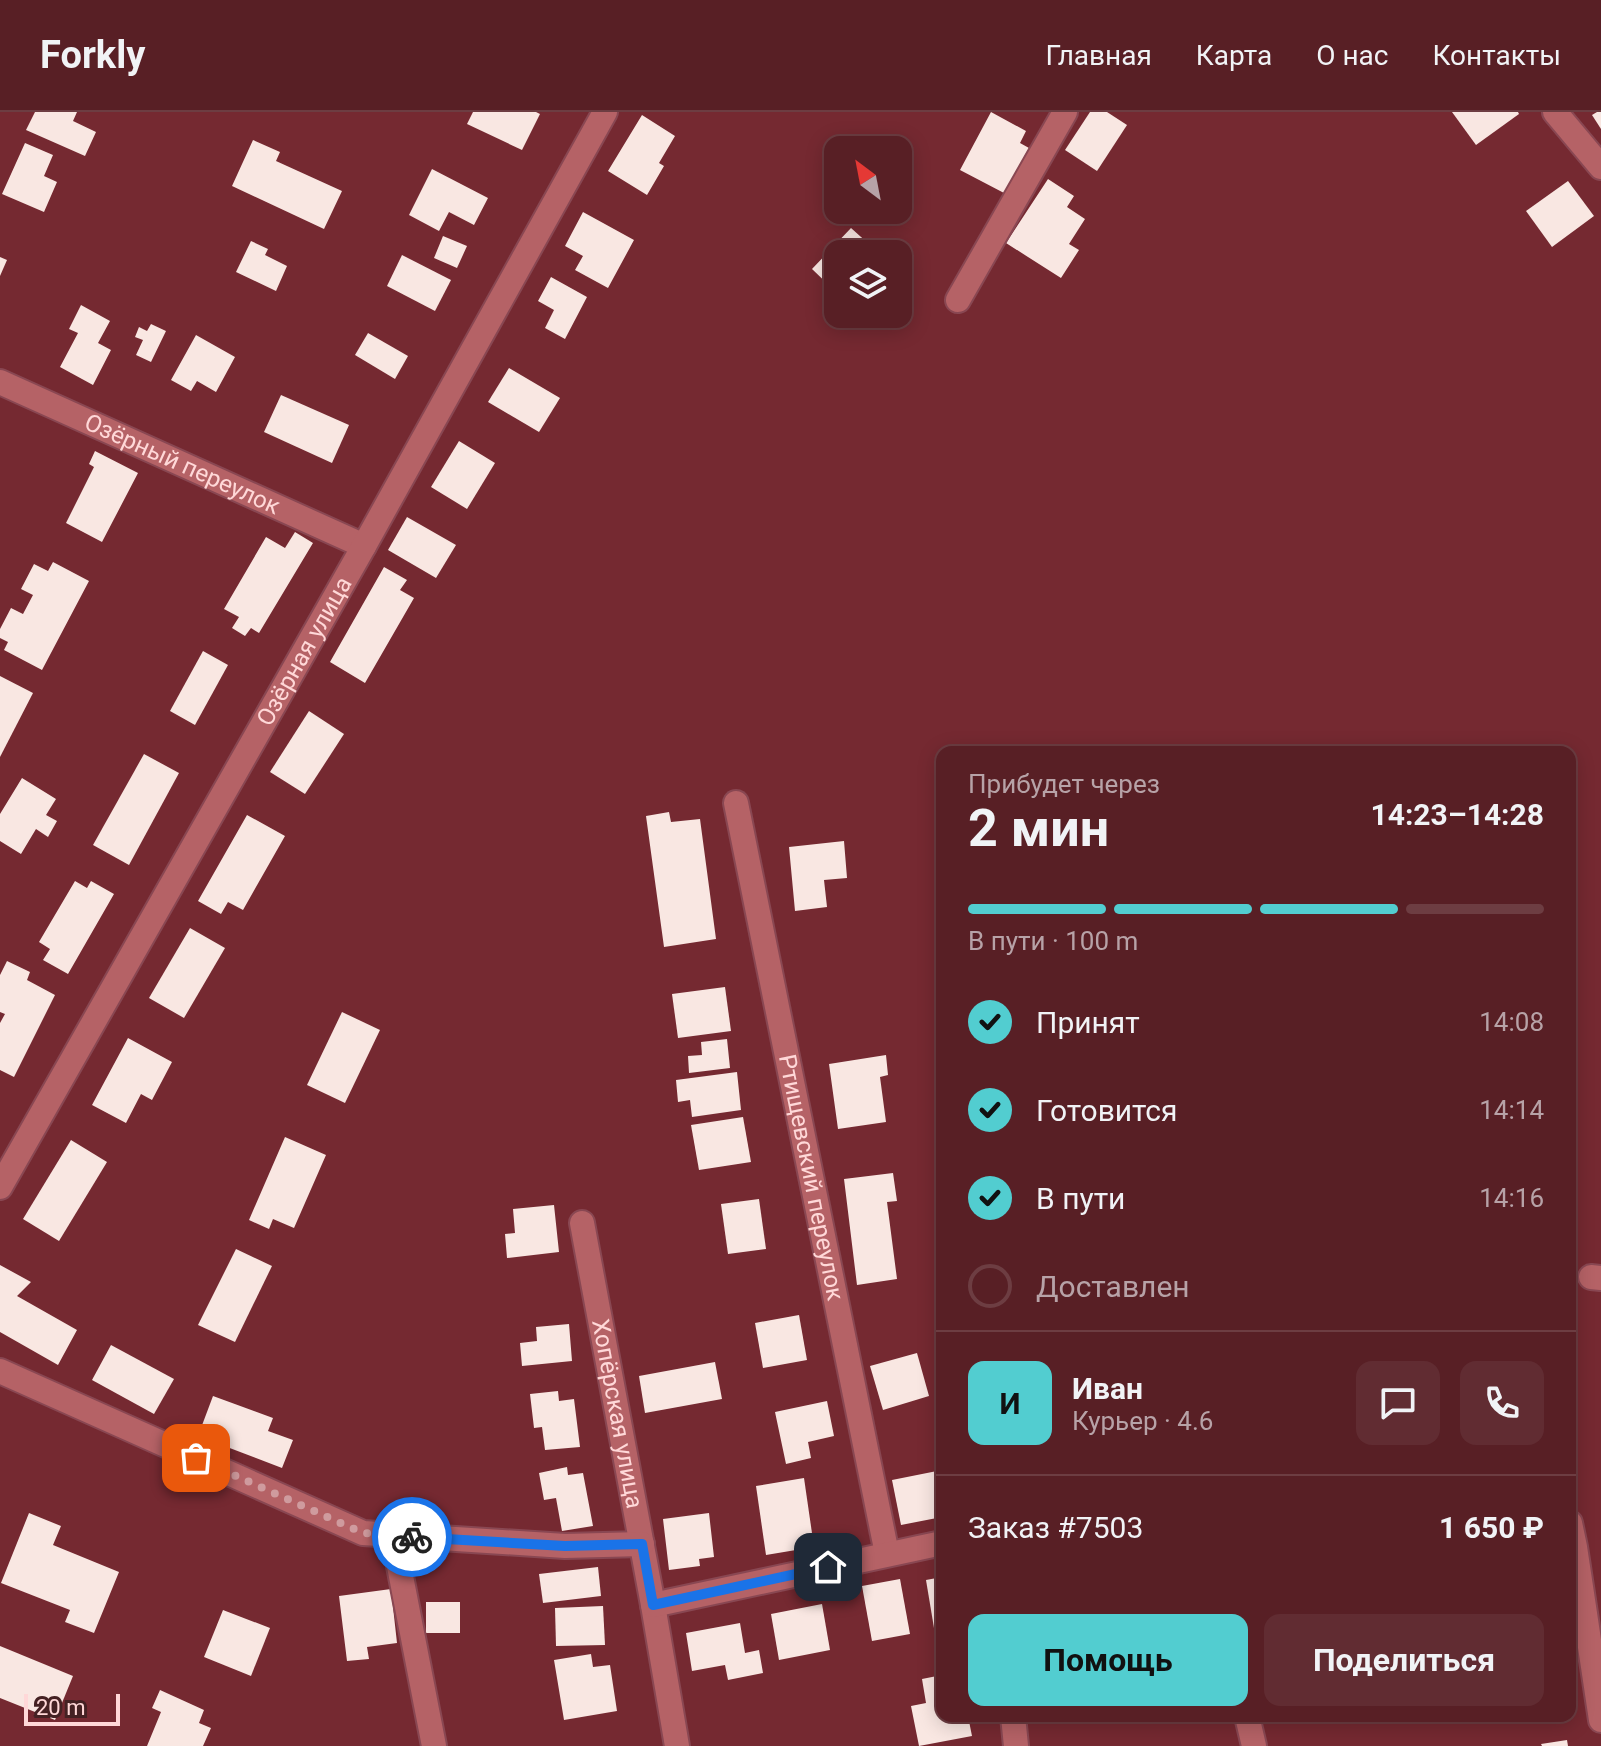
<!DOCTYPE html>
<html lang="ru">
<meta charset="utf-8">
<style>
:root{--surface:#581f25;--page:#612c32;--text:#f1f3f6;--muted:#b7a2a7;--line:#6d3d42;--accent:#52cdd0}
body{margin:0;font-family:Roboto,sans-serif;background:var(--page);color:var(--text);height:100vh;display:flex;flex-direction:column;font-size:30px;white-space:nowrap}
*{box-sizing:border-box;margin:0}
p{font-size:26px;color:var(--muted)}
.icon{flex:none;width:44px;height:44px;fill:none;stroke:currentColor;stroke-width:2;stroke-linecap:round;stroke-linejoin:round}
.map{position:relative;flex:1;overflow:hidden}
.panel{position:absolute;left:936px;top:634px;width:640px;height:976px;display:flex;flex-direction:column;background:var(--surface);border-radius:16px;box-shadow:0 4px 20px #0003,0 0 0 2px var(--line)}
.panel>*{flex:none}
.needle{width:52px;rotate:328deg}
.buttons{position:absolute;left:824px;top:24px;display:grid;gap:16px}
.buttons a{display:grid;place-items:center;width:88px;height:88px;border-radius:16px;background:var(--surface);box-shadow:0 4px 20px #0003,0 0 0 2px var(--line);font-size:40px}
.scale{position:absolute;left:24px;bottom:20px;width:96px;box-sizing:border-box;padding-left:8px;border:4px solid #ffd8d8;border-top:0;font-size:22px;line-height:28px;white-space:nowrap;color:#ffd8d8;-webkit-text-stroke:6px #442123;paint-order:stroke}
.pin{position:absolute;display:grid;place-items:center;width:68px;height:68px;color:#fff;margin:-34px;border-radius:16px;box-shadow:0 4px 12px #0006}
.courier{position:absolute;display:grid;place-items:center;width:80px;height:80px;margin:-40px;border:6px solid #1a73e8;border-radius:50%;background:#fff;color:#222;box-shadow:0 2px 10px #0007}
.head em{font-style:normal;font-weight:700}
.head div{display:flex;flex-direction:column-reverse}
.head{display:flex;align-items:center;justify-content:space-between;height:136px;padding:0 32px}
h1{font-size:52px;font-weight:700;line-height:60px}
.bar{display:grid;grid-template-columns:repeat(4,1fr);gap:12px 8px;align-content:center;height:96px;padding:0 32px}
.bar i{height:10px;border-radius:6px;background:var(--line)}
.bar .active{background:var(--accent)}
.bar p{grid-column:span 4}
.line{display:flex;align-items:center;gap:20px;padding:0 32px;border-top:2px solid var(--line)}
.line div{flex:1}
.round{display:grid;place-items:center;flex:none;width:84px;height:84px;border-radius:16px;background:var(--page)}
ol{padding:0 32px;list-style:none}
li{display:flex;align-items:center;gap:24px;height:88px}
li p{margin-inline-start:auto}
li .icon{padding:8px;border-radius:50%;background:var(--accent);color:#111;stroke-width:4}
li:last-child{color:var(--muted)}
li i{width:44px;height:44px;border:4px solid var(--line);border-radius:50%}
.button{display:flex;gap:16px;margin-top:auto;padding:16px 32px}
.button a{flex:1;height:92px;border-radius:16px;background:var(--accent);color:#111;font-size:32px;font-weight:700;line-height:92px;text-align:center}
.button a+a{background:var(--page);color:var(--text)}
header{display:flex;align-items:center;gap:48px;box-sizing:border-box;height:112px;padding:0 40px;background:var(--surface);border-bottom:2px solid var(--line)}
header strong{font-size:38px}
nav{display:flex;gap:44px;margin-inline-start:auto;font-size:28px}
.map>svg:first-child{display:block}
.building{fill:#f9e7e2}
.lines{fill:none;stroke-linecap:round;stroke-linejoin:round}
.minor-casing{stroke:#894752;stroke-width:28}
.minor{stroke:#b56266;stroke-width:24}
.done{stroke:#cf9b9e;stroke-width:8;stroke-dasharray:0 14.4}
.route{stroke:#1a73e8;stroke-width:10}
.labels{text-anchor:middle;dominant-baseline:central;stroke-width:8;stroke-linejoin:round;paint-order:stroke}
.street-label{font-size:24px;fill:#ffd8d8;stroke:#442123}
</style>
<header>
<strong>Forkly</strong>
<nav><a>Главная</a><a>Карта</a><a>О нас</a><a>Контакты</a></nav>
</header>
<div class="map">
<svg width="1601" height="1634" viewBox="0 0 1601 1634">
<rect width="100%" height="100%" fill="#752931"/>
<!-- building -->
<g class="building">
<path d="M35 0H77L73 9 96 20 85 44 26 18Z"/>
<path d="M473 0H536L540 2 522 38 467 12Z"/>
<path d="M991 0 1026 19 1020 31 1029 36 1004 81 960 58Z"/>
<path d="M1090 0H1107L1127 13 1097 59 1065 38Z"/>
<path d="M1452 0H1518L1519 2 1476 33Z"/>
<path d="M1597 0H1601V17L1592 3Z"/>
<path d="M642 3 675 24 659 51 664 54 647 83 608 59Z"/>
<path d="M253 28 280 40 276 49 342 79 324 117 232 74Z"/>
<path d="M25 31 53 43 44 64 57 70 44 100 2 82Z"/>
<path d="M432 57 488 86 474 113 449 100 439 119 409 103Z"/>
<path d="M1048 67 1074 84 1067 95 1085 107 1069 132 1079 138 1061 166 1006 131Z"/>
<path d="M1568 69 1594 104 1552 135 1526 99Z"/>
<path d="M583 100 634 128 608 176 575 158 583 144 565 134Z"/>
<path d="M851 116 880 142H838V182L812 157Z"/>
<path d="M443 124 467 134 457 156 434 146Z"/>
<path d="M251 129 268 137 265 143 287 154 276 179 236 160Z"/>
<path d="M402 143 451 168 435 199 387 174Z"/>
<path d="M0 145 7 148 0 164Z"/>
<path d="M551 165 587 185 565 227 545 216 554 198 538 189Z"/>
<path d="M81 193 110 209 98 231 111 238 93 273 60 255 78 221 69 217Z"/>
<path d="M151 212 166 219 151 250 136 243 143 228 135 225 139 215 147 219Z"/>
<path d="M368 221 408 244 395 267 355 243Z"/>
<path d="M196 223 235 245 216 280 197 269 191 279 171 268Z"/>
<path d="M509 256 560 286 539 320 488 290Z"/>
<path d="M281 283 349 313 332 351 264 320Z"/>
<path d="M459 329 495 351 467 397 431 375Z"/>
<path d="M95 339 138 361 102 430 66 411 94 355 89 352Z"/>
<path d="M407 405 456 433 436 466 388 438Z"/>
<path d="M295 420 313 431 259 521 251 516 245 524 232 516 239 505 224 497 266 425 285 436Z"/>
<path d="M53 450 89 469 42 558 4 538 8 530 0 526V517L11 496 23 502 33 483 21 477 34 452 48 459Z"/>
<path d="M384 455 407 468 400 478 414 486 365 571 330 550Z"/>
<path d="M203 539 228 553 195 613 170 599Z"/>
<path d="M0 564 33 581 0 645Z"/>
<path d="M309 599 344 622 305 682 270 660Z"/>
<path d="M144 642 179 661 129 753 93 733Z"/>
<path d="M22 666 56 687 46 703 57 709 48 725 36 717 21 742 0 729V702Z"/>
<path d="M669 700 671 710 700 707 716 827 664 835 646 704Z"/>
<path d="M247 703 285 724 243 798 228 790 221 802 198 789Z"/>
<path d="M844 729 847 766 824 768 827 795 795 799 789 735Z"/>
<path d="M75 769 87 776 91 769 114 782 68 862 43 848 50 837 39 830Z"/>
<path d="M190 816 225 836 184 906 149 886Z"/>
<path d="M7 849 30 860 27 868 55 883 14 965 0 958V911L5 902 0 900V863Z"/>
<path d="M725 875 731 919 678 926 672 882Z"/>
<path d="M342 900 380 918 345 991 307 973Z"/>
<path d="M128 926 172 950 152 988 141 982 126 1011 92 993Z"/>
<path d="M727 927 730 956 689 961 688 944 702 943 701 930Z"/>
<path d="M886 943 888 963 880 965 886 1010 838 1017 829 952Z"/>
<path d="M737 960 741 998 692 1005 690 988 678 990 676 968Z"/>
<path d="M743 1005 751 1050 699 1058 691 1013Z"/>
<path d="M285 1025 326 1043 294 1116 273 1107 269 1117 249 1108Z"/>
<path d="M71 1028 107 1050 59 1129 23 1107Z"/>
<path d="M893 1061 897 1089 887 1090 897 1167 857 1173 844 1067Z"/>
<path d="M759 1087 766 1137 728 1142 721 1092Z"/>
<path d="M554 1093 559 1140 507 1146 505 1122 515 1121 513 1097Z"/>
<path d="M236 1137 272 1154 235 1230 198 1213Z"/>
<path d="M0 1153 31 1170 17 1184 77 1218 58 1253 0 1220Z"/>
<path d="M799 1203 807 1248 763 1256 755 1211Z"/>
<path d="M569 1212 572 1249 522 1254 520 1231 537 1229 536 1215Z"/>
<path d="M111 1233 174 1267 154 1302 92 1268Z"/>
<path d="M917 1241 929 1284 883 1298 870 1254Z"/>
<path d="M715 1250 722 1287 645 1301 639 1264Z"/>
<path d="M558 1279 559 1289 574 1287 580 1335 545 1338 542 1315 534 1316 530 1282Z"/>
<path d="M213 1284 273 1306 268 1319 293 1328 282 1356 198 1324Z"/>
<path d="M827 1289 834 1324 808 1330 811 1346 786 1352 775 1300Z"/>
<path d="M567 1355 568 1363 583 1361 593 1414 562 1419 556 1386 544 1388 539 1361Z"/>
<path d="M942 1358V1405L901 1413 892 1368Z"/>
<path d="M804 1366 814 1435 766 1443 756 1374Z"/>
<path d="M29 1401 61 1414 53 1433 119 1460 94 1521 65 1510 70 1498 1 1471Z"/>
<path d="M709 1401 714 1445 699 1447 700 1454 669 1458 663 1407Z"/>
<path d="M598 1455 601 1484 543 1491 539 1462Z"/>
<path d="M942 1465V1515L934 1516 926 1468Z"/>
<path d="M900 1467 910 1522 872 1529 862 1474Z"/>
<path d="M391 1477 397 1531 367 1535 369 1547 347 1549 339 1484Z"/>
<rect x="426" y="1490" width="34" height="31"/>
<path d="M822 1492 830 1538 779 1548 771 1502Z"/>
<path d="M603 1494 605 1533 556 1534 555 1496Z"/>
<path d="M223 1498 270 1516 251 1564 204 1545Z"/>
<path d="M740 1511 745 1541 759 1538 763 1561 728 1568 725 1553 692 1559 686 1521Z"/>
<path d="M0 1534 73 1564 55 1608 0 1586Z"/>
<path d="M591 1542 593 1555 610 1553 617 1599 564 1608 554 1548Z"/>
<path d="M942 1563V1604H968L972 1624 919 1634 911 1594 926 1591 922 1567Z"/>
<path d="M160 1578 204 1598 199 1611 211 1616 203 1634H147L161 1600 152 1596Z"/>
<path d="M1567 1628 1568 1634H1542L1541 1632Z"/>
</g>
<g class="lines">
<!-- minor casing -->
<g class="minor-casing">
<g id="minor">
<path d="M1555 0 1601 55"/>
<path d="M958 188 1065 0"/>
<path id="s1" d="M0 270 364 434"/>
<path id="s2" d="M736 691 887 1442"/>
<path id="s3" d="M0 1075 364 434 605 0"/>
<path id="s4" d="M582 1111 653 1493 677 1634"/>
<path d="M1591 1165 1601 1166"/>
<path d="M0 1259 363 1421 565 1434 642 1432"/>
<path d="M1570 1411 1575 1435 1601 1608"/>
<path d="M393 1423 434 1634"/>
<path d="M653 1493 942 1431"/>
<path d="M1013 1604 1016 1634"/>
<path d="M1247 1604 1254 1634"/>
</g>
</g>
<!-- minor -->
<use href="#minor" class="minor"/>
</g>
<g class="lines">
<!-- done -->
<path class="done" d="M196 1346 363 1421 412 1425"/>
<!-- route -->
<path class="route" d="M412 1425 565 1434 642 1432 653 1493 828 1455"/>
</g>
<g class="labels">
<!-- street labels -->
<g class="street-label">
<text stroke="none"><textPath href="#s1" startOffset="200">Озёрный переулок</textPath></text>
<text stroke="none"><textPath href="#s3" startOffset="616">Озёрная улица</textPath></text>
<text stroke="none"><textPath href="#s2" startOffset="382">Ртищевский переулок</textPath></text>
<text stroke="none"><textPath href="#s4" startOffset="194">Хопёрская улица</textPath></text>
</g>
</g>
</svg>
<div class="buttons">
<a><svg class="needle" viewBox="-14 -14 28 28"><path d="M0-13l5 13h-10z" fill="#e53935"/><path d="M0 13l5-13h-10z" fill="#b7a2a7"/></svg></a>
<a><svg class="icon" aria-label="layers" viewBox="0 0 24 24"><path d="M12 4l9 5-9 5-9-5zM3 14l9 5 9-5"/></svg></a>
</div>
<div class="scale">20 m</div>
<div class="pin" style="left:196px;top:1346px;background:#ea580c"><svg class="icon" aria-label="bag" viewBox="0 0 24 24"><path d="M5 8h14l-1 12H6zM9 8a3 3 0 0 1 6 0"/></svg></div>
<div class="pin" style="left:828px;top:1455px;background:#1f2937"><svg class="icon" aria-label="home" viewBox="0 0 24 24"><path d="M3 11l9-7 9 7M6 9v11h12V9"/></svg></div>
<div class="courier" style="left:412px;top:1425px"><svg class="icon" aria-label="bike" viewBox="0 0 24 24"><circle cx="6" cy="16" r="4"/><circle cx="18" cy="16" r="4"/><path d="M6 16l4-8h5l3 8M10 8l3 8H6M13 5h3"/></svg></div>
<section class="panel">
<div class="head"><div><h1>2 мин</h1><p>Прибудет через</p></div><em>14:23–14:28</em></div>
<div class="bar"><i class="active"></i><i class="active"></i><i class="active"></i><i></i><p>В пути · 100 m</p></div>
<ol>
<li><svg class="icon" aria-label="check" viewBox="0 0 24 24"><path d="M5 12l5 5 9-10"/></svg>Принят<p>14:08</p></li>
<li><svg class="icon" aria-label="check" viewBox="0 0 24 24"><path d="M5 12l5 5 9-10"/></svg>Готовится<p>14:14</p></li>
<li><svg class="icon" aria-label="check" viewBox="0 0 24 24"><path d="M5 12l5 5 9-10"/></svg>В пути<p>14:16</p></li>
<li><i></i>Доставлен</li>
</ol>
<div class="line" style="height:144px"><b class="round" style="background:var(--accent);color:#111">И</b><div><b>Иван</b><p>Курьер · 4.6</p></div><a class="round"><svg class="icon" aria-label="chat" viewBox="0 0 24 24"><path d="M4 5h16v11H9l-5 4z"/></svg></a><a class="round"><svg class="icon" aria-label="phone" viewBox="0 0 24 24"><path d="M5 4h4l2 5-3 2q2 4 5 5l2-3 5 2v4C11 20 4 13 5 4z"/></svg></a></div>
<div class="line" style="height:104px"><div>Заказ #7503</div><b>1 650 ₽</b></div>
<div class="button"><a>Помощь</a><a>Поделиться</a></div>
</section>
</div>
